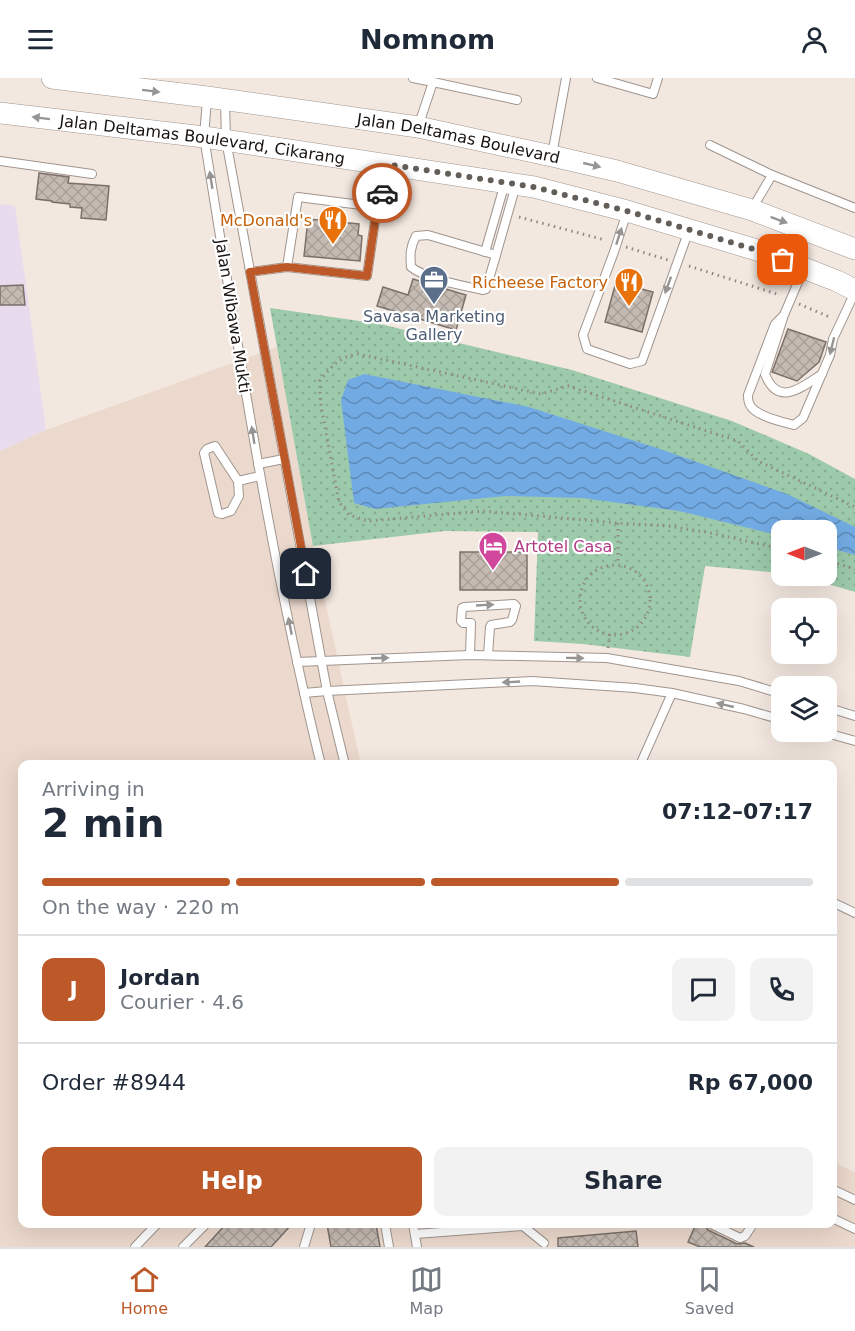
<!DOCTYPE html>
<meta charset="utf-8">
<style>
:root{--surface:#fff;--page:#f2f2f3;--text:#1f2937;--muted:#747a83;--line:#e0e1e3;--accent:#bd5828}
body{margin:0;font-family:"DejaVu Sans",sans-serif;background:var(--page);color:var(--text);height:100vh;display:flex;flex-direction:column;font-size:22px;white-space:nowrap}
*{box-sizing:border-box;margin:0}
p{font-size:20px;color:var(--muted)}
.icon{flex:none;width:33px;height:33px;fill:none;stroke:currentColor;stroke-width:2;stroke-linecap:round;stroke-linejoin:round}
.map{position:relative;flex:1;overflow:hidden}
.sheet{position:absolute;left:18px;top:682px;width:819px;height:468px;display:flex;flex-direction:column;background:var(--surface);border-radius:12px;box-shadow:0 6px 24px #0002}
.sheet>*{flex:none}
.needle{width:39px;rotate:270deg}
.buttons{position:absolute;left:771px;top:442px;display:grid;gap:12px}
.buttons a{display:grid;place-items:center;width:66px;height:66px;border-radius:12px;background:var(--surface);box-shadow:0 6px 24px #0002;font-size:30px}
.pin{position:absolute;display:grid;place-items:center;width:51px;height:51px;color:#fff;margin:-26px;border-radius:12px;box-shadow:0 3px 9px #0006}
.courier{position:absolute;display:grid;place-items:center;width:60px;height:60px;margin:-30px;border:4px solid #bd5828;border-radius:50%;background:#fff;color:#222;box-shadow:0 2px 8px #0007}
.summary em{font-style:normal;font-weight:600}
.summary div{display:flex;flex-direction:column-reverse}
.summary{display:flex;align-items:center;justify-content:space-between;height:102px;padding:0 24px}
h1{font-size:39px;font-weight:600;line-height:45px}
.bar{display:grid;grid-template-columns:repeat(4,1fr);gap:9px 6px;align-content:center;height:72px;padding:0 24px}
.bar i{height:8px;border-radius:4px;background:var(--line)}
.bar .current{background:var(--accent)}
.bar p{grid-column:span 4}
.line{display:flex;align-items:center;gap:15px;padding:0 24px;border-top:2px solid var(--line)}
.line div{flex:1}
.round{display:grid;place-items:center;flex:none;width:63px;height:63px;border-radius:12px;background:var(--page)}
.button{display:flex;gap:12px;margin-top:auto;padding:12px 24px}
.button a{flex:1;height:69px;border-radius:12px;background:var(--accent);color:#fff;font-size:24px;font-weight:600;line-height:69px;text-align:center}
.button a+a{background:var(--page);color:var(--text)}
header{display:flex;justify-content:space-between;align-items:center;height:78px;padding:0 24px;background:var(--surface);font-size:27px;font-weight:600}
.tabs{display:flex;justify-content:space-around;align-items:center;height:84px;border-top:2px solid var(--line);background:var(--surface);font-size:16px;color:var(--muted)}
.tabs a{display:grid;justify-items:center;gap:3px}
.tabs .current{color:var(--accent)}
.map>svg:first-child{display:block}
.built{fill:#ecd9cd}
.industrial{fill:#e8dbee}
.green{fill:url(#green-dots)}
.water{fill:url(#water-waves)}
.building{fill:url(#building-cross-hatch);stroke:#7b716a;stroke-width:1.5}
.lines{fill:none;stroke-linecap:round;stroke-linejoin:round}
.service-casing{stroke:#a0958e;stroke-width:10}
.tertiary-casing{stroke:#a0958e;stroke-width:22}
.path{stroke:#908882;stroke-width:3;stroke-dasharray:1.5 4.5;stroke-linecap:butt}
.service{stroke:#fff;stroke-width:8}
.tertiary{stroke:#fff;stroke-width:21}
.oneway{fill:#979593}
.done{stroke:#645e59;stroke-width:6;stroke-dasharray:0 10.8}
.route{stroke:#bd5828;stroke-width:8}
.labels{text-anchor:middle;dominant-baseline:central;stroke-width:4.5;stroke-linejoin:round;paint-order:stroke}
.street-label{font-size:16px;fill:#171310;stroke:#fff}
.food-label{font-size:16px;fill:#c56008;stroke:#fff;text-anchor:end}
.service-label{font-size:16px;fill:#4e5e75;stroke:#fff}
.hotel-label{font-size:16px;fill:#b23c85;stroke:#fff;text-anchor:start}
</style>
<header><svg class="icon" aria-label="menu" viewBox="0 0 24 24"><path d="M4 6h16M4 12h16M4 18h16"/></svg>Nomnom<svg class="icon" aria-label="person" viewBox="0 0 24 24"><circle cx="12" cy="8" r="4"/><path d="M4 21q1-7 8-7t8 7"/></svg></header>
<div class="map">
<svg width="855" height="1169" viewBox="0 0 855 1169">
<defs>
<pattern id="green-dots" width="8" height="8" patternUnits="userSpaceOnUse" patternTransform="scale(1.5)"><rect width="8" height="8" fill="#9dcaab"/><path d="M2 2h.1M6 6h.1" fill="none" stroke="#86ad92" stroke-width="1.8" stroke-linecap="round"/></pattern>
<pattern id="water-waves" width="16" height="10" patternUnits="userSpaceOnUse" patternTransform="scale(1.5)"><rect width="16" height="10" fill="#72abe3"/><path d="M0 5q4-4 8 0t8 0" fill="none" stroke="#5d8ab7"/></pattern>
<pattern id="building-cross-hatch" width="8" height="8" patternUnits="userSpaceOnUse" patternTransform="scale(1.5)"><rect width="8" height="8" fill="#c5bab2"/><path d="M0 0l8 8M0 8l8-8" fill="none" stroke="#a89f98"/></pattern>
</defs>
<rect width="100%" height="100%" fill="#f3e8e0"/>
<!-- built -->
<path class="built" d="M277 269 313 468 361 687H22V1146H832L833 1084 855 1094V1169H0V373L46 352Z"/>
<!-- industrial -->
<path class="industrial" d="M0 126 15 128 46 352 0 373Z"/>
<!-- green -->
<path class="green" d="M270 230 380 246 572 292 732 343 809 376 855 401V514L801 498H826V453H782L781 495 705 488 690 579 583 566 534 563 538 454 445 453 313 468Z"/>
<!-- water -->
<path class="water" d="M364 296 529 329 663 372 787 416 855 449V477L827 469 826 453H782L781 458 679 433 582 420 505 418 375 431 354 425 341 322 348 302Z"/>
<!-- building -->
<g class="building">
<path d="M39 95 69 99 68 105 109 108 106 142 81 140 82 130 70 129V126L52 124V123L36 121Z"/>
<path d="M308 141 359 146 358 157 362 158 360 183 304 178Z"/>
<path d="M413 201 466 217 456 252 377 228 383 209 408 217Z"/>
<path d="M616 204 653 214 642 254 605 244Z"/>
<path d="M23 207 25 227H0V208Z"/>
<path d="M788 251 826 264 819 284 797 303 772 294Z"/>
<rect x="460" y="474" width="67" height="38"/>
<path d="M226 1146H292L271 1169H205Z"/>
<path d="M327 1146H376L380 1169H331Z"/>
<path d="M696 1146 705 1147 708 1152 737 1166 745 1165 754 1169H700L688 1164Z"/>
<path d="M636 1153 638 1169H558V1160Z"/>
</g>
<g class="lines">
<!-- service casing -->
<g class="service-casing">
<g id="service">
<path d="M413 0 433 4 418 49"/>
<path d="M597 0 653 16 658 0"/>
<path d="M433 4 517 22"/>
<path d="M207 21 204 59C238 269 270 480 321 687"/>
<path d="M225 22 226 62 327 613 345 687"/>
<path d="M710 67 772 97"/>
<path d="M552 77 566 0"/>
<path d="M0 83 92 96"/>
<path d="M377 129 392 88"/>
<path d="M752 131 772 97 855 130"/>
<path d="M627 134 614 174 583 257 587 271 630 286 642 283 689 152"/>
<path d="M428 157 496 177 486 211 483 212C464 208 426 201 411 189 410 177 410 169 416 158Z"/>
<path d="M485 174 505 105"/>
<path d="M496 177 516 107"/>
<path d="M804 190 784 237 775 246 748 317C748 321 748 324 750 327 755 338 783 344 794 347L803 340 830 277 833 261 855 214"/>
<path d="M250 194 287 189 367 198 377 129 298 119 287 189"/>
<path d="M783 240 765 296C778 330 802 309 822 296"/>
<path d="M258 386 284 381"/>
<path d="M238 403 215 368 207 371 204 375 218 435 222 436 231 433 239 418 238 403 260 398"/>
<path d="M470 577 471 545H463L461 543 462 530 464 529 514 526 516 528 512 542 510 544 491 547 490 549 488 577"/>
<path d="M297 584 470 577 607 580 739 603 782 616"/>
<path d="M304 615 327 613 532 603 635 610 672 615 744 631 782 642"/>
<path d="M826 629 855 638"/>
<path d="M823 654 855 663"/>
<path d="M640 687 672 615"/>
<path d="M832 824 855 835"/>
<path d="M832 1111 855 1122"/>
<path d="M832 1140 855 1151"/>
<path d="M385 1146 389 1169"/>
<path d="M413 1146 417 1169"/>
<path d="M711 1146 740 1160 745 1158 753 1146"/>
<path d="M523 1148 544 1165"/>
<path d="M415 1156 523 1148 522 1146"/>
<path d="M135 1169 157 1146"/>
<path d="M183 1169 206 1146"/>
<path d="M304 1169 311 1146"/>
</g>
</g>
<!-- tertiary casing -->
<g class="tertiary-casing">
<g id="tertiary">
<path id="s1" d="M52 0 207 19 418 49 552 78 617 93 752 132 855 171"/>
<path id="s2" d="M0 35 204 59 534 109 627 133 763 174 837 203 855 212"/>
</g>
</g>
<!-- path -->
<g class="path">
<path d="M519 139 605 162"/>
<path d="M626 169 668 182"/>
<path d="M689 188 780 217"/>
<path d="M799 226 832 240"/>
<path d="M618 445V486"/>
<path d="M782 471 711 455 669 448 618 445 483 433 368 443 349 437 339 424 320 322V302C333 288 338 279 358 276L541 316 568 308 738 363 758 383 855 429"/>
<path d="M826 482 855 491"/>
<circle cx="615" cy="522" r="35"/>
<path d="M608 570 610 556"/>
</g>
<!-- service -->
<use href="#service" class="service"/>
<!-- tertiary -->
<use href="#tertiary" class="tertiary"/>
</g>
<!-- one-way arrows -->
<defs><path id="oneway-solid" d="M-6-.8H1V-3.2L6.5 0L1 3.2V.8H-6Z" transform="scale(1.5)"/></defs>
<g class="oneway">
<use href="#oneway-solid" transform="translate(151 13) rotate(7)"/>
<use href="#oneway-solid" transform="translate(41 40) rotate(-173)"/>
<use href="#oneway-solid" transform="translate(592 87) rotate(13)"/>
<use href="#oneway-solid" transform="translate(211 102) rotate(-99)"/>
<use href="#oneway-solid" transform="translate(779 142) rotate(20)"/>
<use href="#oneway-solid" transform="translate(619 158) rotate(-72)"/>
<use href="#oneway-solid" transform="translate(668 207) rotate(110)"/>
<use href="#oneway-solid" transform="translate(832 268) rotate(104)"/>
<use href="#oneway-solid" transform="translate(253 357) rotate(-99)"/>
<use href="#oneway-solid" transform="translate(485 527) rotate(-3)"/>
<use href="#oneway-solid" transform="translate(290 548) rotate(-101)"/>
<use href="#oneway-solid" transform="translate(380 580) rotate(-2)"/>
<use href="#oneway-solid" transform="translate(575 580) rotate(1)"/>
<use href="#oneway-solid" transform="translate(511 604) rotate(177)"/>
<use href="#oneway-solid" transform="translate(725 627) rotate(-167)"/>
</g>
<g class="lines">
<!-- done -->
<path class="done" d="M382 115 392 87 534 109 627 133 763 174 783 182"/>
<!-- route -->
<path class="route" d="M306 496 250 194 287 189 367 198 377 129 382 115"/>
</g>
<!-- icons -->
<defs>
<g id="restaurant-pin" transform="scale(1.5)"><path d="M0 17L-7.5 6A9.5 9.5 0 1 1 7.5 6Z" fill="#e8710a" stroke="#fff"/><path d="M-5-6h1v4h1v-4h1v4h1v-4h1v5L-1.5 .5V6h-2V.5L-5-1ZM5-6V6H3V1.5H1.5Q1.5-4 5-6Z" fill="#fff"/></g>
<g id="office-pin" transform="scale(1.5)"><path d="M0 17L-7.5 6A9.5 9.5 0 1 1 7.5 6Z" fill="#5c6f8a" stroke="#fff"/><path d="M-6-3h4V-5.5h4V-3h4V5H-6ZM-1-4.5V-3h2v-1.5ZM-6 0V1H6V0Z" fill="#fff"/></g>
<g id="hotel-pin" transform="scale(1.5)"><path d="M0 17L-7.5 6A9.5 9.5 0 1 1 7.5 6Z" fill="#d1479c" stroke="#fff"/><path d="M-6-4.5h1.5V1H6V5H4.5V3h-9V5H-6ZM-4 0a1.8 1.8 0 1 1 3.6 0ZM.5 0V-2.5h3Q6-2.5 6 0Z" fill="#fff"/></g>
</defs>
<g fill-rule="evenodd">
<use href="#restaurant-pin" x="333" y="142"/>
<use href="#office-pin" x="434" y="202"/>
<use href="#restaurant-pin" x="629" y="204"/>
<use href="#hotel-pin" x="493" y="468"/>
</g>
<g class="labels">
<!-- street labels -->
<g class="street-label">
<text stroke="none"><textPath href="#s1" startOffset="411">Jalan Deltamas Boulevard</textPath></text>
<text stroke="none"><textPath href="#s2" startOffset="204">Jalan Deltamas Boulevard, Cikarang</textPath></text>
<text transform="translate(233 238) rotate(81)">Jalan Wibawa Mukti</text>
</g>
<!-- food labels -->
<g class="food-label">
<text x="312" y="142">McDonald's</text>
<text x="608" y="204">Richeese Factory</text>
</g>
<!-- service labels -->
<g class="service-label">
<text x="434" y="238">Savasa Marketing<tspan x="434" dy="18">Gallery</tspan></text>
</g>
<!-- hotel labels -->
<g class="hotel-label">
<text x="514" y="468">Artotel Casa</text>
</g>
</g>
</svg>
<div class="buttons">
<a><svg class="needle" viewBox="-14 -14 28 28"><path d="M0-13l5 13h-10z" fill="#e53935"/><path d="M0 13l5-13h-10z" fill="#747a83"/></svg></a>
<a><svg class="icon" aria-label="locate" viewBox="0 0 24 24"><circle cx="12" cy="12" r="6"/><path d="M12 2v4M12 18v4M2 12h4M18 12h4"/></svg></a>
<a><svg class="icon" aria-label="layers" viewBox="0 0 24 24"><path d="M12 4l9 5-9 5-9-5zM3 14l9 5 9-5"/></svg></a>
</div>
<div class="pin" style="left:783px;top:182px;background:#ea580c"><svg class="icon" aria-label="bag" viewBox="0 0 24 24"><path d="M5 8h14l-1 12H6zM9 8a3 3 0 0 1 6 0"/></svg></div>
<div class="pin" style="left:306px;top:496px;background:#1f2937"><svg class="icon" aria-label="home" viewBox="0 0 24 24"><path d="M3 11l9-7 9 7M6 9v11h12V9"/></svg></div>
<div class="courier" style="left:382px;top:115px"><svg class="icon" aria-label="car" viewBox="0 0 24 24"><path d="M5 17H2v-5l4-1 3-4h7l3 4 3 1v5h-3M9 17h6M6 11h13"/><circle cx="7" cy="17" r="2"/><circle cx="17" cy="17" r="2"/></svg></div>
<section class="sheet">
<div class="summary"><div><h1>2 min</h1><p>Arriving in</p></div><em>07:12–07:17</em></div>
<div class="bar"><i class="current"></i><i class="current"></i><i class="current"></i><i></i><p>On the way · 220 m</p></div>
<div class="line" style="height:108px"><b class="round" style="background:var(--accent);color:#fff">J</b><div><b>Jordan</b><p>Courier · 4.6</p></div><a class="round"><svg class="icon" aria-label="chat" viewBox="0 0 24 24"><path d="M4 5h16v11H9l-5 4z"/></svg></a><a class="round"><svg class="icon" aria-label="phone" viewBox="0 0 24 24"><path d="M5 4h4l2 5-3 2q2 4 5 5l2-3 5 2v4C11 20 4 13 5 4z"/></svg></a></div>
<div class="line" style="height:78px"><div>Order #8944</div><b>Rp 67,000</b></div>
<div class="button"><a>Help</a><a>Share</a></div>
</section>
</div>
<nav class="tabs">
<a class="current"><svg class="icon" aria-label="home" viewBox="0 0 24 24"><path d="M3 11l9-7 9 7M6 9v11h12V9"/></svg>Home</a>
<a><svg class="icon" aria-label="map" viewBox="0 0 24 24"><path d="M3 6l6-2 6 2 6-2v14l-6 2-6-2-6 2zM9 4v14M15 6v14"/></svg>Map</a>
<a><svg class="icon" aria-label="saved" viewBox="0 0 24 24"><path d="M7 4h10v16l-5-4-5 4z"/></svg>Saved</a>
</nav>
